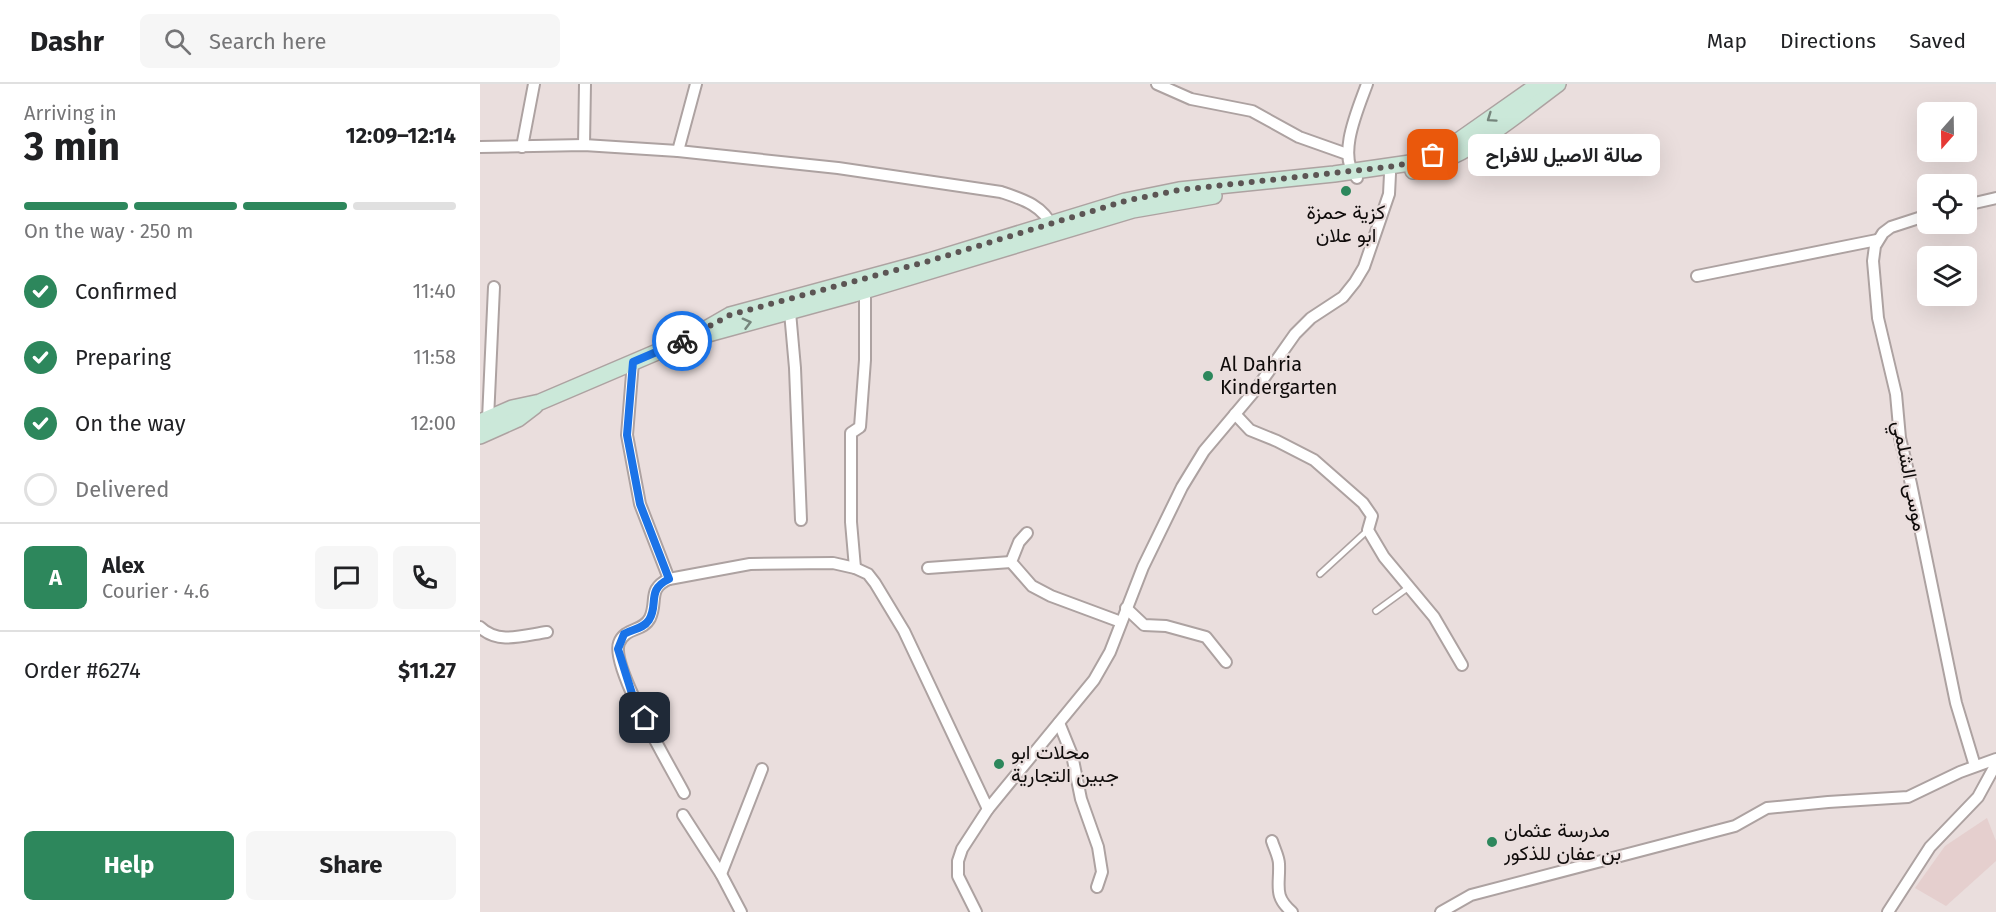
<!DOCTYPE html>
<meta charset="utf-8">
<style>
:root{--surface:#fff;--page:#f6f6f6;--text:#202124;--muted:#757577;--line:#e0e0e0;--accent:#2d875c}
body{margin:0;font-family:"Fira Sans",Vazirmatn,sans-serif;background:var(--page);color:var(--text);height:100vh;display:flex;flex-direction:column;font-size:22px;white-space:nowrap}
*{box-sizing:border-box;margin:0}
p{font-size:20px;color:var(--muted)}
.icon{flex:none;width:33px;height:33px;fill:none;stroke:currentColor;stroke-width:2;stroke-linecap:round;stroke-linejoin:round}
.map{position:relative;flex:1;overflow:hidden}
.sheet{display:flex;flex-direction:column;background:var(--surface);width:480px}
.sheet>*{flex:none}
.needle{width:39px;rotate:200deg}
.controls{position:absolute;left:1437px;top:18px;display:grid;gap:12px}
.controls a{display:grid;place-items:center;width:60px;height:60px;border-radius:9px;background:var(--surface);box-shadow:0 6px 24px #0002;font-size:30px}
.pin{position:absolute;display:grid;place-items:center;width:51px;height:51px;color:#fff;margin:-26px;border-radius:12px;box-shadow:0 3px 9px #0006}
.courier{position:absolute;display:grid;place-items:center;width:60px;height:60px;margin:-30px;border:4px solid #1a73e8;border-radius:50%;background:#fff;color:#222;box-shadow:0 2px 8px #0007}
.bubble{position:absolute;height:42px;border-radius:9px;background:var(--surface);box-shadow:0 6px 24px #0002;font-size:20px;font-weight:700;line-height:42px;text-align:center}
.summary em{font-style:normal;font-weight:700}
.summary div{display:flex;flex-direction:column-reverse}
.summary{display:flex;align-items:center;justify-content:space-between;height:102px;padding:0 24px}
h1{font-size:39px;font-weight:700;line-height:45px}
.bar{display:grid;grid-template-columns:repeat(4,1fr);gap:9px 6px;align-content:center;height:72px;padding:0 24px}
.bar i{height:8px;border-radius:4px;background:var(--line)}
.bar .on{background:var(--accent)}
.bar p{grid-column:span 4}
.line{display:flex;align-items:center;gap:15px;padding:0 24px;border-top:2px solid var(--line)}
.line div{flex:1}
.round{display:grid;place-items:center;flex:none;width:63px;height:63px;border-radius:9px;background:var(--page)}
ol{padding:0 24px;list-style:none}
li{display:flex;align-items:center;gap:18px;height:66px}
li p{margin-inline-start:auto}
li .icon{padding:6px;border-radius:50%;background:var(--accent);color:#fff;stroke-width:4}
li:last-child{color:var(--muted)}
li i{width:33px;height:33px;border:3px solid var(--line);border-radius:50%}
.action{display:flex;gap:12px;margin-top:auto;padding:12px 24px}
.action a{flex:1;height:69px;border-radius:9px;background:var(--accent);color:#fff;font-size:24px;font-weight:700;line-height:69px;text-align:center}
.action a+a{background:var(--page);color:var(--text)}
header{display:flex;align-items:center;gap:36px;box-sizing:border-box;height:84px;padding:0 30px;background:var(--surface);border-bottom:2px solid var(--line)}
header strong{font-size:28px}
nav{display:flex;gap:33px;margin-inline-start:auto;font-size:21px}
.search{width:420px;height:54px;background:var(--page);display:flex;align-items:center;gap:15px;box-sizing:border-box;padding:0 21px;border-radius:9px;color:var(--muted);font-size:22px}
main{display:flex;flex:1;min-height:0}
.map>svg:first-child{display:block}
.built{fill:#e5cfce}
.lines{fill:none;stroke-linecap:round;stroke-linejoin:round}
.service-casing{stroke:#ada2a1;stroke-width:8}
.minor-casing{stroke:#ada2a1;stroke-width:14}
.secondary-casing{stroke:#ada2a1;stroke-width:18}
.service{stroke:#fff;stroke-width:5}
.minor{stroke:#fff;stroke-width:10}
.secondary{stroke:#cbe8d9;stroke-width:15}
.oneway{stroke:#76857c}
.done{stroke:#5c5554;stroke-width:6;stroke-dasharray:0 10.8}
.route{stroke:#1a73e8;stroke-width:8}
.poi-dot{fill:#2d875c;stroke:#eadedd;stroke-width:2}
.labels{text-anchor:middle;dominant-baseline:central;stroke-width:4.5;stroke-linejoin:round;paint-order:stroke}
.poi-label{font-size:20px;fill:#0f0b0a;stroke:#eadedd;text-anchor:start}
.street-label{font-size:20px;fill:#0f0b0a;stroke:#eadedd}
</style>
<header>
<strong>Dashr</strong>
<div class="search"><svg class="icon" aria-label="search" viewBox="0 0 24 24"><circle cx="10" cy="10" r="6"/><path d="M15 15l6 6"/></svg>Search here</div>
<nav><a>Map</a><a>Directions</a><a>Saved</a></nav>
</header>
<main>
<section class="sheet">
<div class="summary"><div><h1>3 min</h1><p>Arriving in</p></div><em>12:09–12:14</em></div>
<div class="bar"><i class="on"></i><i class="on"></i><i class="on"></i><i></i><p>On the way · 250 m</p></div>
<ol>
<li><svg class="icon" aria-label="check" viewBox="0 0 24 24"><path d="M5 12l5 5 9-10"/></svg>Confirmed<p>11:40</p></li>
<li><svg class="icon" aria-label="check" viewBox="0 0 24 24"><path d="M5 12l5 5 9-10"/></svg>Preparing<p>11:58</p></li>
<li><svg class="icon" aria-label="check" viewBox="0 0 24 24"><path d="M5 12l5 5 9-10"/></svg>On the way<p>12:00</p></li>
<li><i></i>Delivered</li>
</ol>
<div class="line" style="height:108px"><b class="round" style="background:var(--accent);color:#fff">A</b><div><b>Alex</b><p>Courier · 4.6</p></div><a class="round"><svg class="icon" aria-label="chat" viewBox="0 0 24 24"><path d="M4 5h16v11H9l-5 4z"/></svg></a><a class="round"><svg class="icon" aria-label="phone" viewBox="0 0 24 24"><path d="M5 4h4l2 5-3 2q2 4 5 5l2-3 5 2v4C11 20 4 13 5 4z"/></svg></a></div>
<div class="line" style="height:78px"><div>Order #6274</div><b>$11.27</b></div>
<div class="action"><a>Help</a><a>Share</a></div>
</section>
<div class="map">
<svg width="1516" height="828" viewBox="0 0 1516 828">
<rect width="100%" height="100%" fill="#eadedd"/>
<!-- built -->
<path class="built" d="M1507 734 1516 757V777L1466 822 1435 804 1465 762Z"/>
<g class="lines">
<!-- service casing -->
<g class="service-casing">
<g id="service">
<path d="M840 490 888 446"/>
<path d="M896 527 929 503"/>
</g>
</g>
<!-- minor casing -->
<g class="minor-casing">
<g id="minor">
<path d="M677 0 711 15 772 27 819 53 867 70"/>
<path d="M104 61 105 0"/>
<path d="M0 63 104 61 198 67 358 84 521 108C542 115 563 121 573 144"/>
<path d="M42 63 54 0"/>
<path d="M198 67 216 0"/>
<path d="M877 94C856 73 878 25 887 0"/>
<path d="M1486 121 1516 114"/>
<path d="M1448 131 1411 143 1403 149 1395 162 1393 177 1398 234 1416 310 1420 354 1431 400 1476 619 1495 682"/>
<path d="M1217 192 1397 156"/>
<path d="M308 222 310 228 315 284 321 436"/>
<path d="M153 278 147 351 160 420 189 495"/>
<path d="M755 330 770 346 797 357 834 376 883 419 892 432 888 446 904 473 954 533 982 581"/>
<path d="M8 335 14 203"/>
<path d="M547 449 539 458 531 478 552 502 571 512 641 538"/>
<path d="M375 484 371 438V349L380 343 385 276V207"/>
<path d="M448 484 531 478"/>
<path d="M646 524 664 541 686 542 726 553 746 578"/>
<path d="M0 543C18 561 45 551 67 548"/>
<path d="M579 639 592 671 601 715 618 763 622 788 617 803"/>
<path d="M204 709C191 684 130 582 139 559 145 543 163 548 170 534 178 517 167 505 189 495L270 480 353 479 375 484 388 490 395 499 424 547 508 725"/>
<path d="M203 731 241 790 261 828"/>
<path d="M792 757C794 764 799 773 799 780 800 802 793 812 812 828"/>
<path d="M241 790 282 685"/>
<path d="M496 828 478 792V777L482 765 508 725 614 596 630 568 663 483 702 403 724 367 777 304 815 250 831 234 863 213 875 198 884 183 909 110 910 90 907 83"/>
<path d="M961 828 991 811 1255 742 1287 724 1348 718 1428 713 1480 688 1516 675"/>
<path d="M1408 828 1450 763 1498 713 1516 680"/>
</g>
</g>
<!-- secondary casing -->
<g class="secondary-casing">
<g id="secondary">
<path d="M933 87C989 73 1032 34 1078 0"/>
<path d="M228 250 374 210 653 126 734 112"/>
<path d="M0 338 32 324 60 318 210 254 250 231 449 177 645 117 699 106 854 90 930 79 953 71 975 59 1059 0"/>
<path d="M0 352 38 335 55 322"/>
</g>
</g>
<!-- service -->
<use href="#service" class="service"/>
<!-- minor -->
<use href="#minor" class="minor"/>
<!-- secondary -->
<use href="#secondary" class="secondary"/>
</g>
<!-- one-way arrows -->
<defs><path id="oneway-chevron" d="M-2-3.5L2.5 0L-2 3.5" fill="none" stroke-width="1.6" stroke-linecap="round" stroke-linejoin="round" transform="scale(1.5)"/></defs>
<g class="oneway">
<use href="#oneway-chevron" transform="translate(1011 34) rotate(145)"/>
<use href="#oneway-chevron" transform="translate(267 239) rotate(-15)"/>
</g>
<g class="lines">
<!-- done -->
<path class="done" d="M202 257 250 231 449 177 645 117 699 106 908 83 930 79 953 71"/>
<!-- route -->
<path class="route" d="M165 634 154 616 138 565 144 550C153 545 163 545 169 536 179 520 166 506 189 495L160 420 147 351 153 278 202 257"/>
</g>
<!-- markers -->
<g class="poi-dot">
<circle cx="866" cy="107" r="6"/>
<circle cx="728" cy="292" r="6"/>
<circle cx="519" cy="680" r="6"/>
<circle cx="1012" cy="758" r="6"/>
</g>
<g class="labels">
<!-- poi labels -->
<g class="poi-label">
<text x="866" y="128" text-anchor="middle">كزية حمزة<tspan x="866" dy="23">ابو علان</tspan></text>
<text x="740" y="280">Al Dahria<tspan x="740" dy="23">Kindergarten</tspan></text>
<text x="531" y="668">محلات ابو<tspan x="531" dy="23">جبين التجارية</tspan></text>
<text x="1024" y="746">مدرسة عثمان<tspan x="1024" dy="23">بن عفان للذكور</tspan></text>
</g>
<!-- street labels -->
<g class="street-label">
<text transform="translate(1430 392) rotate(79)">موسى الشلمي</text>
</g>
</g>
</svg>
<div class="controls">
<a><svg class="needle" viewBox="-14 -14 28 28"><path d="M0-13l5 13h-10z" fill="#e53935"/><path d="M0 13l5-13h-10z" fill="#757577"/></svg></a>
<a><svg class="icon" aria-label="locate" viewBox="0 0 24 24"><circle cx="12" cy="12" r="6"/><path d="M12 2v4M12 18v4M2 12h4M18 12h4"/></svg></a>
<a><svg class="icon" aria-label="layers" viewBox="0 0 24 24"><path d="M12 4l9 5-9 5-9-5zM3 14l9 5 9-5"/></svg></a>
</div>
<div class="pin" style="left:953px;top:71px;background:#ea580c"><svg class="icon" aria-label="bag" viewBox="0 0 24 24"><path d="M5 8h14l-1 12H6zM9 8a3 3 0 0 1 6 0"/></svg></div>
<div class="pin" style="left:165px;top:634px;background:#1f2937"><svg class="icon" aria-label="home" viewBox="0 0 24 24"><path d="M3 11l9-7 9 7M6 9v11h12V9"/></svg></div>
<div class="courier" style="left:202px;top:257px"><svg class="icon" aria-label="bike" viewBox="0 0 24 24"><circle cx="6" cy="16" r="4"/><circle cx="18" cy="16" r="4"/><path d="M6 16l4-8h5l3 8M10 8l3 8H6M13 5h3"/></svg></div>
<div class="bubble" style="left:988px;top:50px;width:192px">صالة الاصيل للافراح</div>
</div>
</main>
